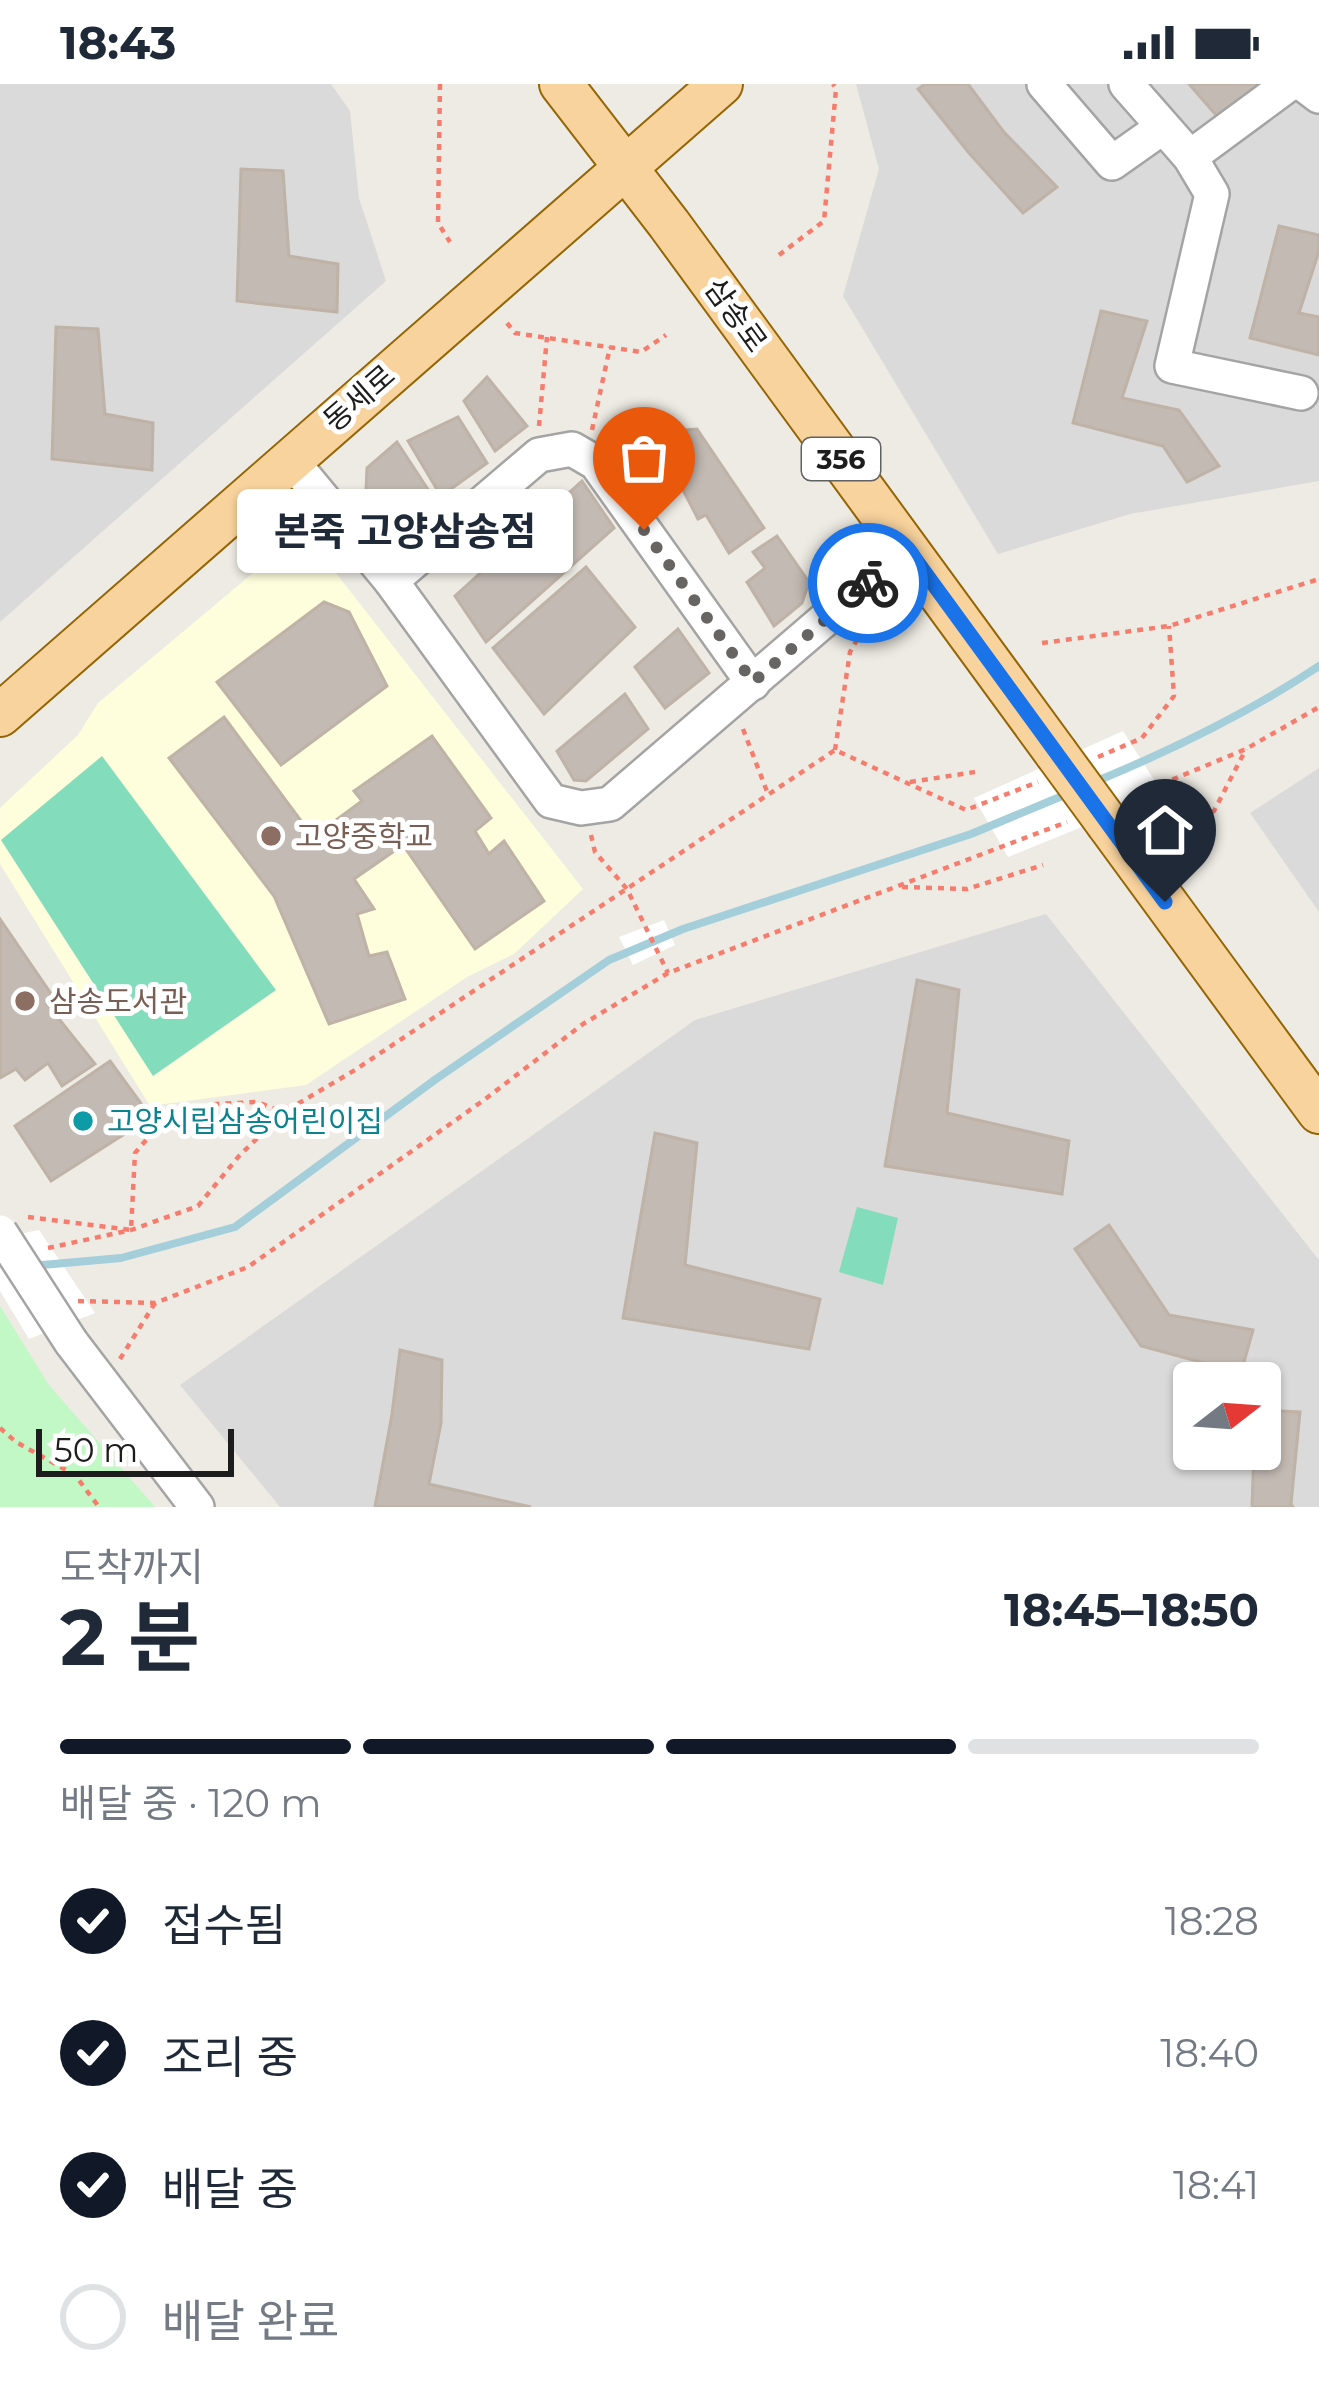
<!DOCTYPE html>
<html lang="ko">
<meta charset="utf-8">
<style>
:root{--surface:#fff;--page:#f6f6f7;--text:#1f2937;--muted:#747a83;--line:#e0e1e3;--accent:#111827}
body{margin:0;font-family:Montserrat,"Noto Sans KR",sans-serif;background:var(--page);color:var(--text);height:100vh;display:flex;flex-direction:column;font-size:45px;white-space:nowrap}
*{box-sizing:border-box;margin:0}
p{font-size:39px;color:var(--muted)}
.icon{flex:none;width:66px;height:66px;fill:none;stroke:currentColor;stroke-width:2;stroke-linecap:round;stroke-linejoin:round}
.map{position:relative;height:1423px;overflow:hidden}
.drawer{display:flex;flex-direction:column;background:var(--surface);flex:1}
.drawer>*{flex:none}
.needle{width:78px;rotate:73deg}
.tools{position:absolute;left:1173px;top:1278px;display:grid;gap:24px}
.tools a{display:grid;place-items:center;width:108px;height:108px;border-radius:12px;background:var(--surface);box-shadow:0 3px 9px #0004;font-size:60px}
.scale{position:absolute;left:36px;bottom:30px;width:198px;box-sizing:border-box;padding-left:12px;border:6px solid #1d1d1d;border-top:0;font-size:33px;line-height:42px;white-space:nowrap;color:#1d1d1d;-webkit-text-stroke:9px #fff;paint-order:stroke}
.pin{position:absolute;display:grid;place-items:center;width:102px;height:102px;color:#fff;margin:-123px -51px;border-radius:50% 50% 50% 0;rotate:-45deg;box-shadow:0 0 12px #0007}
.pin .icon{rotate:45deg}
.courier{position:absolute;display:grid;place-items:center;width:120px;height:120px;margin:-60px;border:9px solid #1a73e8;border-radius:50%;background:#fff;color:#222;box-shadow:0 3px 15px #0007}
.bubble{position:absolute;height:84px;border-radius:12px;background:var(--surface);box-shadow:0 3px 9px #0004;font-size:39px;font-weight:700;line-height:84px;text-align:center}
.overview em{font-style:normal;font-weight:700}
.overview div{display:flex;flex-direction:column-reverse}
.overview{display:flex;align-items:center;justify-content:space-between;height:204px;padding:0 60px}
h1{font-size:78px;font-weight:700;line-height:90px}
.bar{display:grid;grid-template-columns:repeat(4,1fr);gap:18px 12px;align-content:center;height:144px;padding:0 60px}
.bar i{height:15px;border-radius:9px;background:var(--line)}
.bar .on{background:var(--accent)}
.bar p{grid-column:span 4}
ol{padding:0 60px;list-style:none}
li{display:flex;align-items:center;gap:36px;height:132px}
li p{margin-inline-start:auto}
li .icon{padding:12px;border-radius:50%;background:var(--accent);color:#fff;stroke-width:4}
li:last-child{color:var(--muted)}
li i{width:66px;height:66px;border:6px solid var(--line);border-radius:50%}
.status{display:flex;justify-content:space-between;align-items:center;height:84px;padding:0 60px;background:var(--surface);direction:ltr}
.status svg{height:33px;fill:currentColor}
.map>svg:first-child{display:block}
.residential{fill:#dbdada;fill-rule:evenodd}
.education{fill:#fefedd}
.park{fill:#c1f8c6}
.pitch{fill:#83dcbb}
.pier{fill:#fff}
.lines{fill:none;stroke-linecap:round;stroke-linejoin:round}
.stream{stroke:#a5cedb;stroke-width:8}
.building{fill:#c3bab3;stroke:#bfb2a6;stroke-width:3}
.minor-casing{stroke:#a4a4a4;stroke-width:38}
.major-casing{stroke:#936504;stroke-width:46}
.path{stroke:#f67d6d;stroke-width:4.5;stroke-dasharray:6 6;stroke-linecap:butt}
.minor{stroke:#fff;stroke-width:33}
.major{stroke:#f9d39e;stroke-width:42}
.minor-bridge-casing{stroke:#a4a4a4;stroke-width:38;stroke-linecap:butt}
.major-bridge-casing{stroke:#936504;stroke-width:46;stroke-linecap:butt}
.minor-bridge{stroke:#fff;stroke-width:33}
.major-bridge{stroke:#f9d39e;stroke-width:42}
.done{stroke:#666563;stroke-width:12;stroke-dasharray:0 21.6}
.route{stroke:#1a73e8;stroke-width:15}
.education-dot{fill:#8d6e63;stroke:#fff;stroke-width:4.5}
.culture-dot{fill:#0f9aa8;stroke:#fff;stroke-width:4.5}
.labels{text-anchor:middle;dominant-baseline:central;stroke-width:10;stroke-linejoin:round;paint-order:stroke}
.shield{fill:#fff;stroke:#616161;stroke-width:3}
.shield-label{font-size:27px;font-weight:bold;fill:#1d1d1d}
.street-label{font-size:30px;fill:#1d1d1d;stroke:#fff}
.education-label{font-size:30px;fill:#785e54;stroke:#fff;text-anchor:start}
.culture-label{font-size:30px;fill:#0d838f;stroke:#fff;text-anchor:start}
</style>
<div class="status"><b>18:43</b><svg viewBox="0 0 49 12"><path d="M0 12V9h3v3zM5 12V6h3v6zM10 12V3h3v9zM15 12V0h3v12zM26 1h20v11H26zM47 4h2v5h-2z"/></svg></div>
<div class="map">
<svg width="1319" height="1423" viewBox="0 0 1319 1423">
<rect width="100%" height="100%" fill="#eeebe4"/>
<!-- residential -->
<g class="residential">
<path d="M0 0H331L350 27 359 114 386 197 0 538Z"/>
<path d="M856 0H1319V397L1130 430 998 470 843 212 879 85Z"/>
<path d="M1319 684V828L1250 729Z"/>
<path d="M1046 830 1319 1176V1423H280L180 1301 695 936ZM1194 1299H1260V1365H1194Z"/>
</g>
<!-- education -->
<path class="education" d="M303 447 583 805 514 870 467 893 306 1001 150 1022 0 780V724L78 651 98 619Z"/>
<!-- park -->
<path class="park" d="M0 1222 49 1301 155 1423H0Z"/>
<!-- pitch -->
<g class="pitch">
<path d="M102 672 276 906 153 992 1 756Z"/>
<path d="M857 1123 898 1134 883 1201 839 1188Z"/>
</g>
<!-- pier -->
<g class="pier">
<path d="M1123 647 1163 710 1008 773 974 714Z"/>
<path d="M664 836 675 861 633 881 619 853Z"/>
<path d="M39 1146 95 1229 29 1255 0 1207V1154Z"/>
</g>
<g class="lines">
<!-- stream -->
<g class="stream">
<path d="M1097 697C1174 665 1250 628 1319 582"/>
<path d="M31 1182 121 1174 235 1143 436 995 609 876 683 845 971 750 1067 710"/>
</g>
</g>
<!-- building -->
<g class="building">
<path d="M925 0H968L1003 47 1057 103 1023 129 969 69 918 5Z"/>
<path d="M1189 0H1256L1262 8 1222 38Z"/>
<path d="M241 85 283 87 289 172 338 180 337 228 237 217Z"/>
<path d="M1279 142 1319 151V167L1299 229 1319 233V271L1250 254Z"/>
<path d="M1101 227 1147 237 1122 314 1179 326 1219 382 1187 398 1163 362 1073 339Z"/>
<path d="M56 243 98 245 105 330 153 339 152 386 52 375Z"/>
<path d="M487 293 527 342 495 367 464 317Z"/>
<path d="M458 333 487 379 441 412 408 357Z"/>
<path d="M697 345 764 444 729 469 706 431 698 435 682 404 672 408 659 385 649 390 628 350Z"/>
<path d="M397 358 429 407 423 411 427 417 420 422 425 431 398 450 366 405 367 384Z"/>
<path d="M582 397 614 444 486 558 455 512Z"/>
<path d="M777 452 809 498 802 519 774 542 747 498 765 484 753 468Z"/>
<path d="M586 483 635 543 544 630 493 564Z"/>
<path d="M324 518 349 528 387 602 281 681 217 598Z"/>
<path d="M678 545 709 589 665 624 635 583Z"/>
<path d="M625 610 648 645 586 697 574 696 557 667Z"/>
<path d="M224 633 313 753 362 717 354 707 432 652 491 734 475 747 489 770 504 757 544 817 475 865 403 761 354 795 374 825 357 830 369 872 387 868 405 915 329 940 274 812 169 674Z"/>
<path d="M0 835 54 914 47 920 95 980 62 1002 48 979 25 996 16 985 0 994Z"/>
<path d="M917 896 959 906 947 1029 1069 1057 1062 1110 885 1082Z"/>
<path d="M110 977 151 1033 51 1097 15 1042Z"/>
<path d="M655 1049 697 1059 685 1181 820 1215 809 1265 623 1234Z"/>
<path d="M1109 1141 1169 1231 1253 1246 1241 1289 1141 1262 1075 1165Z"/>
<path d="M400 1266 442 1276 441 1339 429 1400 531 1423H375L392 1330Z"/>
<path d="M1260 1326 1300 1328 1291 1420 1293 1423H1252L1254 1365H1260Z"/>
</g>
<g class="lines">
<!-- minor casing -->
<g class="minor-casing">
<g id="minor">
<path d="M1044 0 1112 79 1163 43"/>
<path d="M1126 0 1190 73 1212 110 1172 282 1301 309"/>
<path d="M1303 0 1319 12"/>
<path d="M1190 73 1289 0"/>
<path d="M290 375 391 497 551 717 581 724 610 720 907 465"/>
<path d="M391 497 539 371 572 365 596 379 753 599"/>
<path d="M71 1258 197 1423"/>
</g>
</g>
<!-- major casing -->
<g class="major-casing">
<g id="major">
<path d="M561 0 669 140 1056 669"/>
<path d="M0 631 721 0"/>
<path d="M1108 740 1319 1028"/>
</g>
</g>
<!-- path -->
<g class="path">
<path d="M440 0 438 139 450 158"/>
<path d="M779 171 824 137 836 5 833 0"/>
<path d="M507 239 515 249 641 268 666 251"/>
<path d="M539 342 547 253"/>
<path d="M592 346 610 263"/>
<path d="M1042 559 1169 542 1319 495"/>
<path d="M743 645 768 710"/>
<path d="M835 666 850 568 863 545"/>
<path d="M1098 673 1142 654 1174 612 1169 542"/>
<path d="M910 698 975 688"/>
<path d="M1128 714 1246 665 1319 623"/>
<path d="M1166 743 1214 727 1246 665"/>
<path d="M591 751 595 768 627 805 668 889"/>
<path d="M902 803 967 805 1043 781"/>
<path d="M28 1133 131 1146 135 1069 159 1041 215 1020 257 1018 283 1028"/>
<path d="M48 1164 131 1146 198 1122 239 1072 284 1028 355 986 835 666 966 726 1038 698"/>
<path d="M78 1217 155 1219 248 1183 484 1016 583 940 668 889 1067 738"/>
<path d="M120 1275 155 1219"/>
<path d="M0 1344 16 1358 75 1391 99 1423"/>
</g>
<!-- minor -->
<use href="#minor" class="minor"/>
<!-- major -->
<use href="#major" class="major"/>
<!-- minor-bridge casing -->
<g class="minor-bridge-casing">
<path id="minor-bridge" d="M0 1148 71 1258"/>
</g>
<!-- major-bridge casing -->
<g class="major-bridge-casing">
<path id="major-bridge" d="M1056 669 1108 740"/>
</g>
<!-- minor-bridge -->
<use href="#minor-bridge" class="minor-bridge"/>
<!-- major-bridge -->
<use href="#major-bridge" class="major-bridge"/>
</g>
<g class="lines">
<!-- done -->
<path class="done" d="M644 446 753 598 868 499"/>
<!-- route -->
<path class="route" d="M868 499 907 464 1165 818"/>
</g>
<!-- markers -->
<g class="education-dot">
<circle cx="271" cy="752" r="12"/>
<circle cx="25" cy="917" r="12"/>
</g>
<circle class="culture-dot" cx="83" cy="1037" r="12"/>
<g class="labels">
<!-- shield labels -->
<rect class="shield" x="802" y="354" width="78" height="42" rx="9"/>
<g class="shield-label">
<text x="841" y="375">356</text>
</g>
<!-- street labels -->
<g class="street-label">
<text transform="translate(736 231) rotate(54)">삼송로</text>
<text transform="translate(359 314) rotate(-41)">동세로</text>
</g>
<!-- education labels -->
<g class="education-label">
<text x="295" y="752">고양중학교</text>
<text x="49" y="917">삼송도서관</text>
</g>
<!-- culture labels -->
<g class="culture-label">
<text x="107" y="1037">고양시립삼송어린이집</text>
</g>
</g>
</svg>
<div class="tools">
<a><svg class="needle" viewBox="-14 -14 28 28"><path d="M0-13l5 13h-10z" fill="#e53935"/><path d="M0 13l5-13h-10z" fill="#747a83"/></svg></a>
</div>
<div class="scale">50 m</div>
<div class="pin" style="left:644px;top:446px;background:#ea580c"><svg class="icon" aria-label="bag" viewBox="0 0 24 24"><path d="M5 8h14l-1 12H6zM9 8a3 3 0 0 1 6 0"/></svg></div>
<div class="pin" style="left:1165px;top:818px;background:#1f2937"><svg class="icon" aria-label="home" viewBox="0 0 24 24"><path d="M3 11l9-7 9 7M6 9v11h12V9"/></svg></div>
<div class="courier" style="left:868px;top:499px"><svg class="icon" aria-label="bike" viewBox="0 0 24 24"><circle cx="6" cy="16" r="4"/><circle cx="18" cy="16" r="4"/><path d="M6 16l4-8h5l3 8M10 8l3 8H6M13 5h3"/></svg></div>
<div class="bubble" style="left:237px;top:405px;width:336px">본죽 고양삼송점</div>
</div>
<section class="drawer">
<div class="overview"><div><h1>2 분</h1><p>도착까지</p></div><em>18:45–18:50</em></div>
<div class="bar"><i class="on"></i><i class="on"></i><i class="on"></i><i></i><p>배달 중 · 120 m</p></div>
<ol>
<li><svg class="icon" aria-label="check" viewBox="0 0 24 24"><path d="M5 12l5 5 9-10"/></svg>접수됨<p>18:28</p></li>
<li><svg class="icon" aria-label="check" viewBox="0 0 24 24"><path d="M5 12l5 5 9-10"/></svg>조리 중<p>18:40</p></li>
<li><svg class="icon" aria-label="check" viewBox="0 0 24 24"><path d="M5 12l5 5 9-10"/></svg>배달 중<p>18:41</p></li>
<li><i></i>배달 완료</li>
</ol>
</section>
